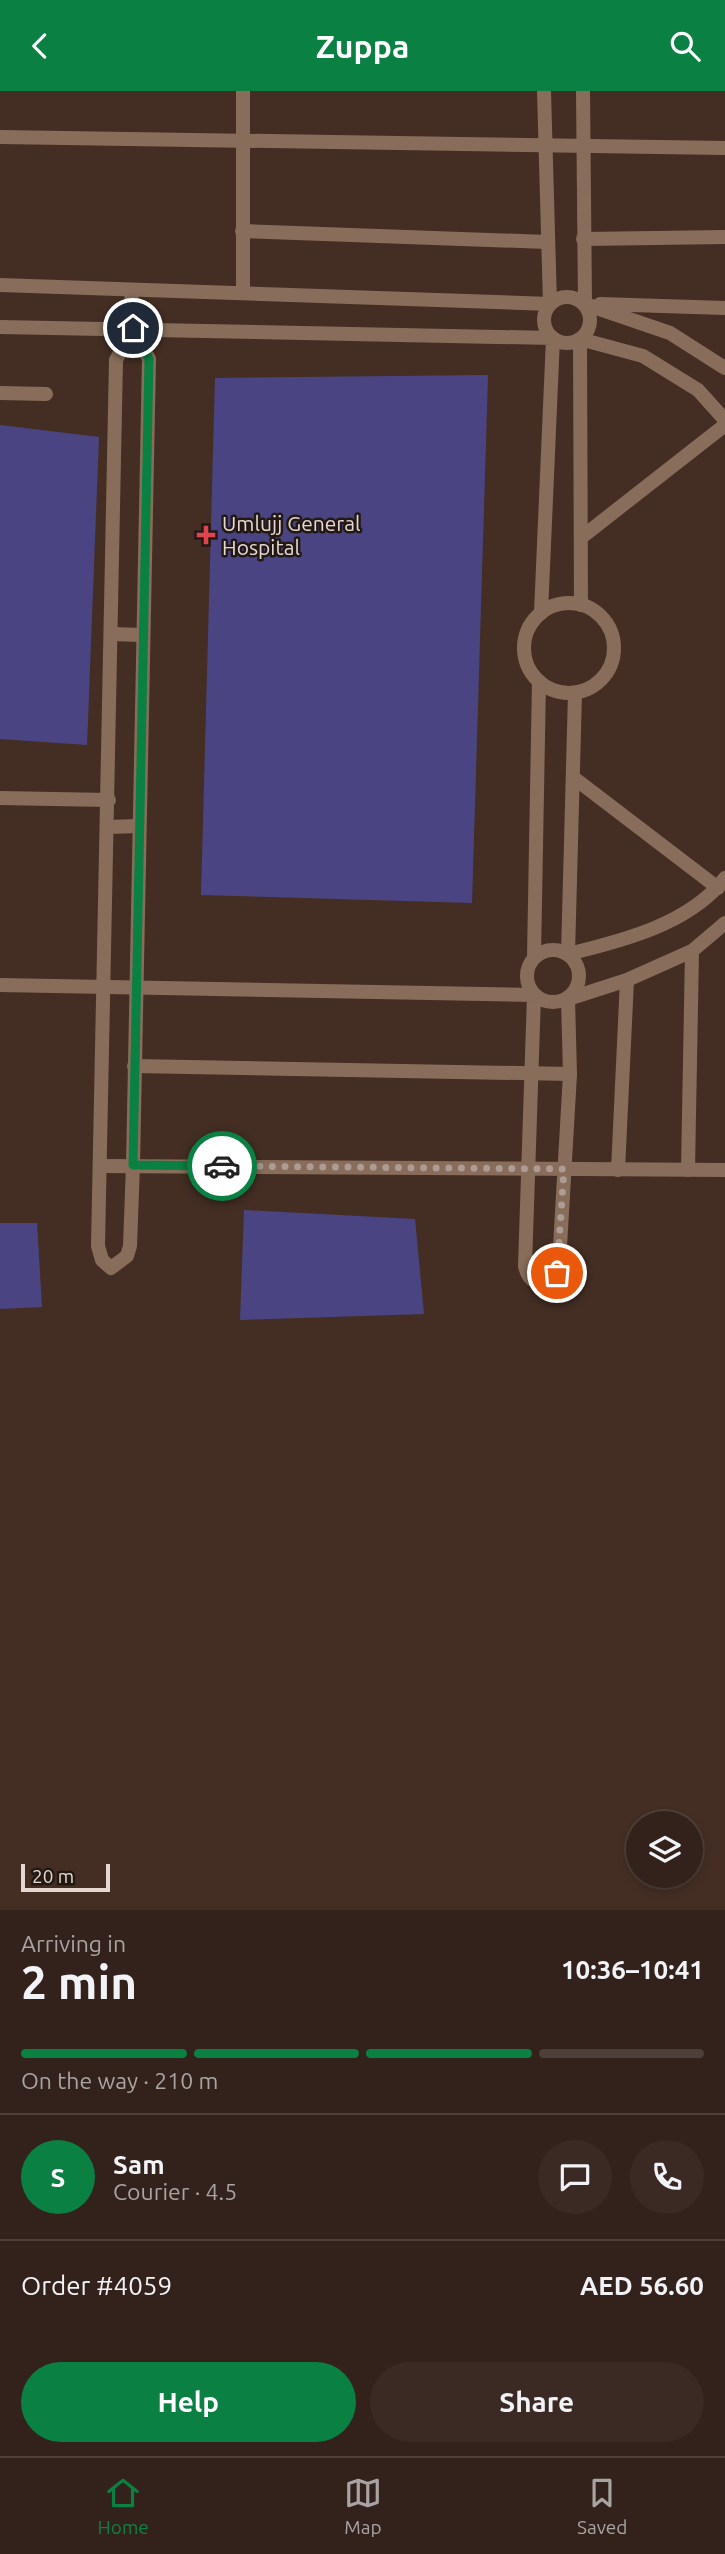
<!DOCTYPE html>
<meta charset="utf-8">
<style>
:root{--surface:#33221b;--page:#3b2a24;--text:#f1f3f6;--muted:#a9a4a3;--line:#4e3f3a;--accent:#0b8043}
body{margin:0;font-family:Ubuntu,sans-serif;background:var(--page);color:var(--text);height:100vh;display:flex;flex-direction:column;font-size:26px;white-space:nowrap}
*{box-sizing:border-box;margin:0}
p{font-size:23px;color:var(--muted)}
.icon{flex:none;width:38px;height:38px;fill:none;stroke:currentColor;stroke-width:2;stroke-linecap:round;stroke-linejoin:round}
.map{position:relative;height:1819px;overflow:hidden}
.side{display:flex;flex-direction:column;background:var(--surface);flex:1}
.side>*{flex:none}
.controls{position:absolute;left:626px;top:1720px;display:grid;gap:14px}
.controls a{display:grid;place-items:center;width:77px;height:77px;border-radius:50%;background:var(--surface);box-shadow:0 4px 10px #0003,0 0 0 2px var(--line);font-size:35px}
.scale{position:absolute;left:21px;bottom:18px;width:89px;box-sizing:border-box;padding-left:7px;border:4px solid #e6d8d1;border-top:0;font-size:19px;line-height:24px;white-space:nowrap;color:#e6d8d1;-webkit-text-stroke:5px #231914;paint-order:stroke}
.pin{position:absolute;display:grid;place-items:center;width:60px;height:60px;color:#fff;margin:-30px;border:4px solid #fff;border-radius:50%;box-shadow:0 2px 7px #0007}
.courier{position:absolute;display:grid;place-items:center;width:70px;height:70px;margin:-35px;border:5px solid #0b8043;border-radius:50%;background:#fff;color:#222;box-shadow:0 2px 9px #0007}
.head em{font-style:normal;font-weight:600}
.head div{display:flex;flex-direction:column-reverse}
.head{display:flex;align-items:center;justify-content:space-between;height:119px;padding:0 21px}
h1{font-size:46px;font-weight:600;line-height:52px}
.bar{display:grid;grid-template-columns:repeat(4,1fr);gap:10px 7px;align-content:center;height:84px;padding:0 21px}
.bar i{height:9px;border-radius:5px;background:var(--line)}
.bar .current{background:var(--accent)}
.bar p{grid-column:span 4}
.line{display:flex;align-items:center;gap:18px;padding:0 21px;border-top:2px solid var(--line)}
.line div{flex:1}
.round{display:grid;place-items:center;flex:none;width:74px;height:74px;border-radius:37px;background:var(--page)}
.button{display:flex;gap:14px;margin-top:auto;padding:14px 21px}
.button a{flex:1;height:80px;border-radius:42px;background:var(--accent);color:#fff;font-size:28px;font-weight:600;line-height:80px;text-align:center}
.button a+a{background:var(--page);color:var(--text)}
header{display:flex;justify-content:space-between;align-items:center;height:91px;padding:0 21px;background:var(--accent);color:#fff;font-size:32px;font-weight:600}
.tab-bar{display:flex;justify-content:space-around;align-items:center;height:98px;border-top:2px solid var(--line);background:var(--surface);font-size:19px;color:var(--muted)}
.tab-bar a{display:grid;justify-items:center;gap:4px}
.tab-bar .current{color:var(--accent)}
.map>svg:first-child{display:block}
.building{fill:#4a4582}
.lines{fill:none;stroke-linecap:round;stroke-linejoin:round}
.service{stroke:#886e5a;stroke-width:14}
.done{stroke:#ad9c94;stroke-width:7;stroke-dasharray:0 12.6}
.route{stroke:#0b8043;stroke-width:9}
.health-dot{fill:#e0444e;stroke:#231914;stroke-width:2.5}
.labels{text-anchor:middle;dominant-baseline:central;stroke-width:5;stroke-linejoin:round;paint-order:stroke}
.poi-label{font-size:21px;fill:#e6d8d1;stroke:#231914;text-anchor:start}
</style>
<header><svg class="icon" aria-label="back" viewBox="0 0 24 24"><path d="M15 5l-7 7 7 7"/></svg>Zuppa<svg class="icon" aria-label="search" viewBox="0 0 24 24"><circle cx="10" cy="10" r="6"/><path d="M15 15l6 6"/></svg></header>
<div class="map">
<svg width="725" height="1819" viewBox="0 0 725 1819">
<rect width="100%" height="100%" fill="#442e24"/>
<!-- building -->
<g class="building">
<path d="M488 284 472 812 201 804 215 287Z"/>
<path d="M0 334 99 346 87 654 0 648Z"/>
<path d="M244 1119 415 1128 424 1223 240 1229Z"/>
<path d="M0 1132H37L42 1216 0 1218Z"/>
</g>
<g class="lines">
<!-- service -->
<g class="service">
<path d="M583 0 585 213"/>
<path d="M0 46 725 57"/>
<path d="M242 140 547 151"/>
<path d="M583 148 725 146"/>
<path d="M0 194 550 213 544 0"/>
<path d="M131 199 133 237 149 268 133 1074 130 1155 127 1165 111 1177 102 1169 98 1155 116 269 133 237"/>
<path d="M243 201V0"/>
<circle cx="567" cy="229" r="23"/>
<path d="M585 213 670 242 725 277"/>
<path d="M600 213 725 217"/>
<path d="M0 236 553 247 541 522"/>
<path d="M0 302 46 303"/>
<path d="M582 446 725 334"/>
<circle cx="569" cy="557" r="45"/>
<path d="M581 514 580 248 643 265 698 299 725 329"/>
<path d="M111 543 142 544"/>
<path d="M575 602 568 863C622 850 690 833 725 787"/>
<path d="M574 687 718 797"/>
<path d="M0 707 109 709"/>
<path d="M108 736 139 735"/>
<circle cx="553" cy="885" r="26"/>
<path d="M534 866 539 590"/>
<path d="M0 894 534 904 525 1175C528 1190 539 1196 553 1190L559 1173 570 983 568 908 627 889 692 860 725 832"/>
<path d="M134 975 570 983"/>
<path d="M100 1075 725 1079"/>
<path d="M618 1079 627 889"/>
<path d="M688 1079 692 860"/>
</g>
</g>
<g class="lines">
<!-- done -->
<path class="done" d="M222 1075 564 1078 557 1182"/>
<!-- route -->
<path class="route" d="M133 237 149 268 133 1074 222 1075"/>
</g>
<!-- markers -->
<path class="health-dot" d="M202.5 433.5h7v7h7v7h-7v7h-7v-7h-7v-7h7z"/>
<g class="labels">
<!-- poi labels -->
<g class="poi-label">
<text x="222" y="432">Umlujj General<tspan x="222" dy="24">Hospital</tspan></text>
</g>
</g>
</svg>
<div class="controls">
<a><svg class="icon" aria-label="layers" viewBox="0 0 24 24"><path d="M12 4l9 5-9 5-9-5zM3 14l9 5 9-5"/></svg></a>
</div>
<div class="scale">20 m</div>
<div class="pin" style="left:557px;top:1182px;background:#ea580c"><svg class="icon" aria-label="bag" viewBox="0 0 24 24"><path d="M5 8h14l-1 12H6zM9 8a3 3 0 0 1 6 0"/></svg></div>
<div class="pin" style="left:133px;top:237px;background:#1f2937"><svg class="icon" aria-label="home" viewBox="0 0 24 24"><path d="M3 11l9-7 9 7M6 9v11h12V9"/></svg></div>
<div class="courier" style="left:222px;top:1075px"><svg class="icon" aria-label="car" viewBox="0 0 24 24"><path d="M5 17H2v-5l4-1 3-4h7l3 4 3 1v5h-3M9 17h6M6 11h13"/><circle cx="7" cy="17" r="2"/><circle cx="17" cy="17" r="2"/></svg></div>
</div>
<section class="side">
<div class="head"><div><h1>2 min</h1><p>Arriving in</p></div><em>10:36–10:41</em></div>
<div class="bar"><i class="current"></i><i class="current"></i><i class="current"></i><i></i><p>On the way · 210 m</p></div>
<div class="line" style="height:126px"><b class="round" style="background:var(--accent);color:#fff">S</b><div><b>Sam</b><p>Courier · 4.5</p></div><a class="round"><svg class="icon" aria-label="chat" viewBox="0 0 24 24"><path d="M4 5h16v11H9l-5 4z"/></svg></a><a class="round"><svg class="icon" aria-label="phone" viewBox="0 0 24 24"><path d="M5 4h4l2 5-3 2q2 4 5 5l2-3 5 2v4C11 20 4 13 5 4z"/></svg></a></div>
<div class="line" style="height:91px"><div>Order #4059</div><b>AED 56.60</b></div>
<div class="button"><a>Help</a><a>Share</a></div>
</section>
<nav class="tab-bar">
<a class="current"><svg class="icon" aria-label="home" viewBox="0 0 24 24"><path d="M3 11l9-7 9 7M6 9v11h12V9"/></svg>Home</a>
<a><svg class="icon" aria-label="map" viewBox="0 0 24 24"><path d="M3 6l6-2 6 2 6-2v14l-6 2-6-2-6 2zM9 4v14M15 6v14"/></svg>Map</a>
<a><svg class="icon" aria-label="saved" viewBox="0 0 24 24"><path d="M7 4h10v16l-5-4-5 4z"/></svg>Saved</a>
</nav>
